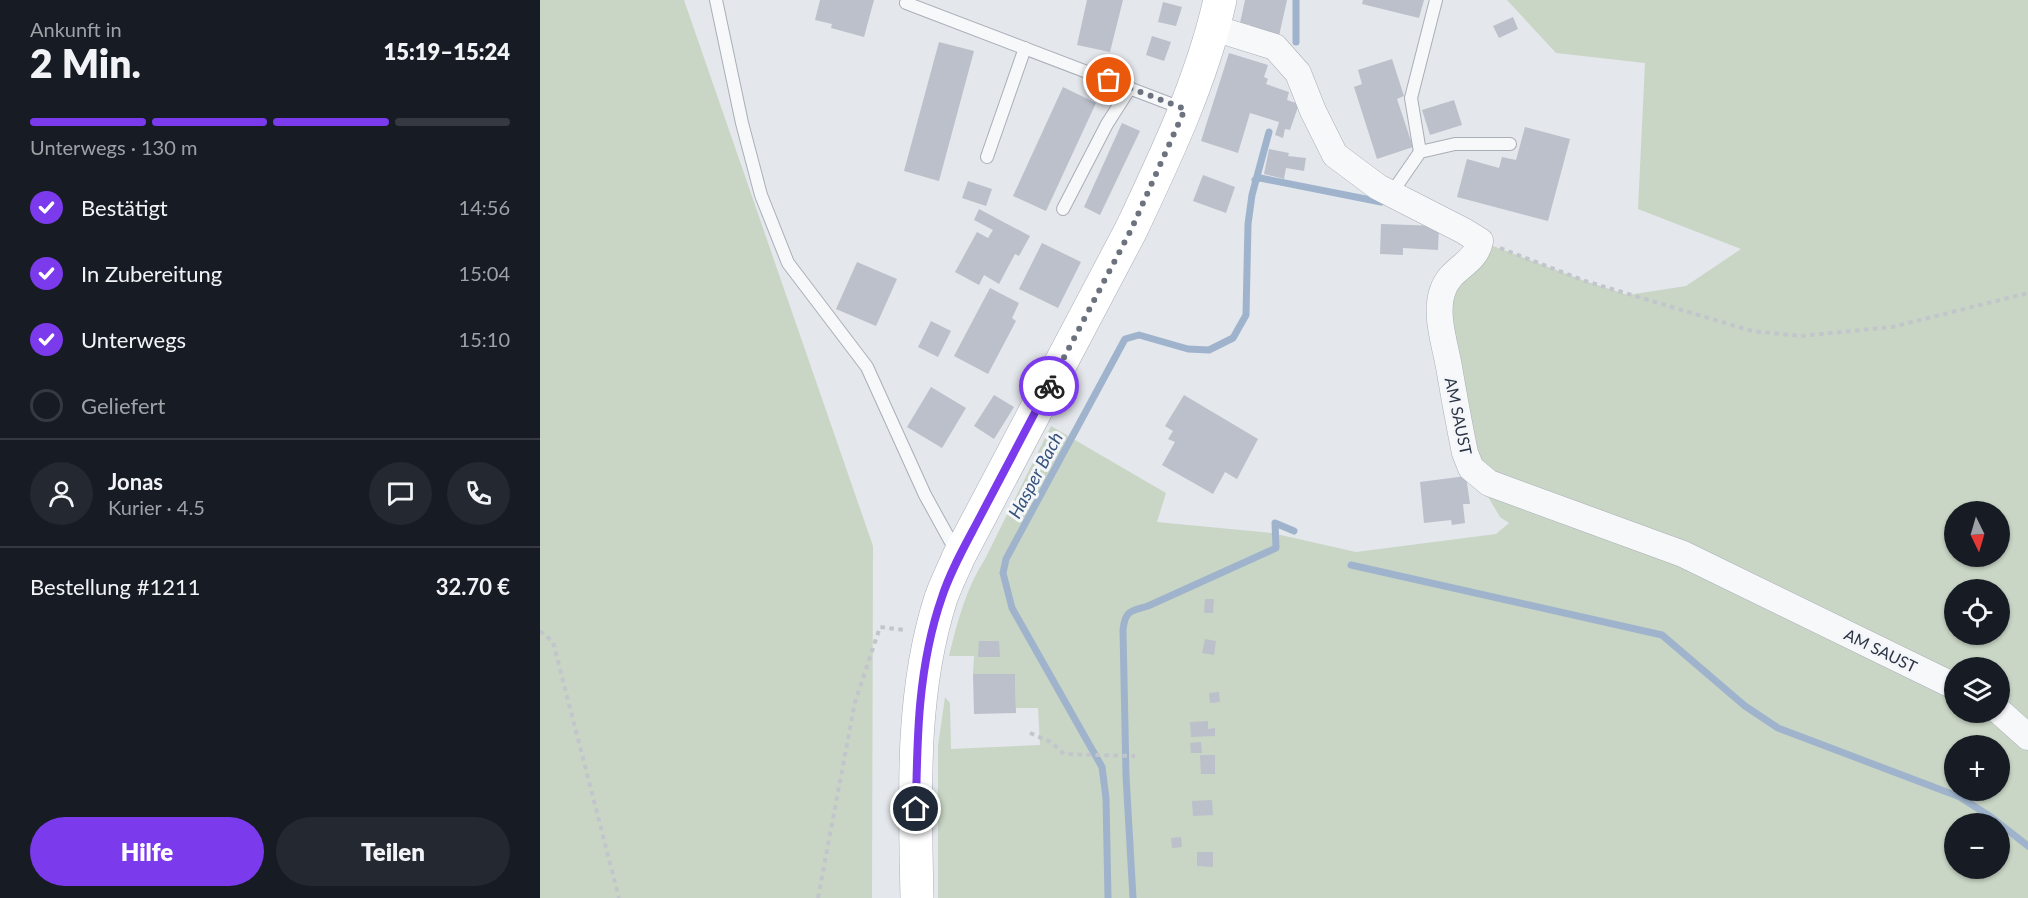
<!DOCTYPE html>
<html lang="de">
<meta charset="utf-8">
<style>
:root{--surface:#171b24;--page:#242831;--text:#f1f3f6;--muted:#9ea1a6;--line:#363941;--accent:#7c3aed}
body{margin:0;font-family:Lato,sans-serif;background:var(--page);color:var(--text);height:100vh;display:flex;flex-direction:column;font-size:22px;white-space:nowrap}
*{box-sizing:border-box;margin:0}
p{font-size:20px;color:var(--muted)}
.icon{flex:none;width:33px;height:33px;fill:none;stroke:currentColor;stroke-width:2;stroke-linecap:round;stroke-linejoin:round}
.map{position:relative;flex:1;overflow:hidden}
.details{display:flex;flex-direction:column;background:var(--surface);width:540px}
.details>*{flex:none}
.needle{width:39px;rotate:175deg}
.buttons{position:absolute;left:1404px;top:501px;display:grid;gap:12px}
.buttons a{display:grid;place-items:center;width:66px;height:66px;border-radius:50%;background:var(--surface);box-shadow:0 2px 4px #0004;font-size:30px}
.pin{position:absolute;display:grid;place-items:center;width:51px;height:51px;color:#fff;margin:-26px;border:3px solid #fff;border-radius:50%;box-shadow:0 2px 6px #0007}
.courier{position:absolute;display:grid;place-items:center;width:60px;height:60px;margin:-30px;border:4px solid #7c3aed;border-radius:50%;background:#fff;color:#222;box-shadow:0 2px 8px #0007}
.head em{font-style:normal;font-weight:800}
.head div{display:flex;flex-direction:column-reverse}
.head{display:flex;align-items:center;justify-content:space-between;height:102px;padding:0 30px}
h1{font-size:39px;font-weight:800;line-height:45px}
.bar{display:grid;grid-template-columns:repeat(4,1fr);gap:9px 6px;align-content:center;height:72px;padding:0 30px}
.bar i{height:8px;border-radius:4px;background:var(--line)}
.bar .on{background:var(--accent)}
.bar p{grid-column:span 4}
.line{display:flex;align-items:center;gap:15px;padding:0 30px;border-top:2px solid var(--line)}
.line div{flex:1}
.round{display:grid;place-items:center;flex:none;width:63px;height:63px;border-radius:32px;background:var(--page)}
ol{padding:0 30px;list-style:none}
li{display:flex;align-items:center;gap:18px;height:66px}
li p{margin-inline-start:auto}
li .icon{padding:6px;border-radius:50%;background:var(--accent);color:#fff;stroke-width:4}
li:last-child{color:var(--muted)}
li i{width:33px;height:33px;border:3px solid var(--line);border-radius:50%}
.action{display:flex;gap:12px;margin-top:auto;padding:12px 30px}
.action a{flex:1;height:69px;border-radius:36px;background:var(--accent);color:#fff;font-size:24px;font-weight:800;line-height:69px;text-align:center}
.action a+a{background:var(--page);color:var(--text)}
main{display:flex;flex:1;min-height:0}
.map>svg:first-child{display:block}
.green{fill:#c9d6c5;fill-rule:evenodd}
.lines{fill:none;stroke-linecap:round;stroke-linejoin:round}
.stream{stroke:#9fb4cc;stroke-width:7}
.building{fill:#bbc0ca}
.lane-casing{stroke:#a9aeb7;stroke-width:14}
.street-casing{stroke:#a9aeb7;stroke-width:27}
.secondary-casing{stroke:#a9aeb7;stroke-width:34}
.path{stroke:#c2c5cb;stroke-width:4;stroke-dasharray:4.5 4.5;stroke-linecap:butt}
.lane{stroke:#f7f8fa;stroke-width:12}
.street{stroke:#f7f8fa;stroke-width:26}
.secondary{stroke:#fff;stroke-width:33}
.done{stroke:#6c737f;stroke-width:6;stroke-dasharray:0 10.8}
.route{stroke:#7c3aed;stroke-width:8}
.labels{text-anchor:middle;dominant-baseline:central;stroke-width:6;stroke-linejoin:round;paint-order:stroke}
.street-label{font-size:16px;fill:#2b3445;stroke:#f4f6f9}
.water-label{font-size:18px;font-style:italic;fill:#34527a;stroke:#f4f6f9}
</style>
<main>
<section class="details">
<div class="head"><div><h1>2 Min.</h1><p>Ankunft in</p></div><em>15:19–15:24</em></div>
<div class="bar"><i class="on"></i><i class="on"></i><i class="on"></i><i></i><p>Unterwegs · 130 m</p></div>
<ol>
<li><svg class="icon" aria-label="check" viewBox="0 0 24 24"><path d="M5 12l5 5 9-10"/></svg>Bestätigt<p>14:56</p></li>
<li><svg class="icon" aria-label="check" viewBox="0 0 24 24"><path d="M5 12l5 5 9-10"/></svg>In Zubereitung<p>15:04</p></li>
<li><svg class="icon" aria-label="check" viewBox="0 0 24 24"><path d="M5 12l5 5 9-10"/></svg>Unterwegs<p>15:10</p></li>
<li><i></i>Geliefert</li>
</ol>
<div class="line" style="height:108px"><a class="round"><svg class="icon" aria-label="person" viewBox="0 0 24 24"><circle cx="12" cy="8" r="4"/><path d="M4 21q1-7 8-7t8 7"/></svg></a><div><b>Jonas</b><p>Kurier · 4.5</p></div><a class="round"><svg class="icon" aria-label="chat" viewBox="0 0 24 24"><path d="M4 5h16v11H9l-5 4z"/></svg></a><a class="round"><svg class="icon" aria-label="phone" viewBox="0 0 24 24"><path d="M5 4h4l2 5-3 2q2 4 5 5l2-3 5 2v4C11 20 4 13 5 4z"/></svg></a></div>
<div class="line" style="height:78px"><div>Bestellung #1211</div><b>32.70 €</b></div>
<div class="action"><a>Hilfe</a><a>Teilen</a></div>
</section>
<div class="map">
<svg width="1488" height="898" viewBox="0 0 1488 898">
<rect width="100%" height="100%" fill="#e4e7ec"/>
<!-- green -->
<g class="green">
<path d="M0 0H144L333 546 332 898H0Z"/>
<path d="M967 0H1488V734L1460 708V668H1414V712L1457 713 1488 740V898H398V746L405 697 410 703 411 749 500 745 498 708H476L475 674H433L434 656H409C417 623 426 588 445 559L511 426 626 493 617 522 732 533 816 552 956 534 969 523 960 517 931 468 900 317 940 241 1045 281 1088 295 1146 286 1201 249 1098 209 1105 63 1016 53ZM1414 512H1460V556H1414ZM1414 590H1460V634H1414ZM1414 746H1460V790H1414ZM1414 824H1460V868H1414Z"/>
</g>
<g class="lines">
<!-- stream -->
<g class="stream">
<path d="M756 42V0"/>
<path d="M715 180 720 178 841 202"/>
<path d="M811 565 1122 635 1205 706 1238 728 1420 797 1451 817 1488 846"/>
<path d="M568 898 566 798 562 767 472 608 463 573 466 559 585 339 599 335 648 349 669 350 693 338 706 315 708 224 712 195 729 132"/>
<path d="M593 898 586 776 583 630C585 610 591 611 608 606L736 548 735 523 754 531"/>
</g>
</g>
<!-- building -->
<g class="building">
<path d="M280 0H334L324 37 291 28 292 24 275 20Z"/>
<path d="M547 0H583L570 52 537 45Z"/>
<path d="M705 0H747L739 36 709 30 711 25 700 23Z"/>
<path d="M823 0H884L879 18 822 4Z"/>
<path d="M623 2 642 7 636 26 618 22Z"/>
<path d="M973 17 978 29 959 38 953 26Z"/>
<path d="M612 36 631 42 624 61 606 55Z"/>
<path d="M399 42 434 51 399 181 364 171Z"/>
<path d="M689 53 728 65 724 77 728 79 726 84 749 92 747 100 759 104 750 130 745 129 743 138 735 135 739 122 710 113 698 153 661 141Z"/>
<path d="M852 59 864 96 857 99 873 147 837 159 814 87 822 84 818 70Z"/>
<path d="M523 87 556 103 506 211 473 196Z"/>
<path d="M914 100 922 125 890 135 882 110Z"/>
<path d="M582 123 600 131 560 215 544 207Z"/>
<path d="M985 127 1030 139 1008 221 917 197 927 159 959 168 962 157 976 160Z"/>
<path d="M729 149 749 153 748 156 766 158 764 171 746 168 744 179 724 174Z"/>
<path d="M663 175 695 187 686 213 653 201Z"/>
<path d="M428 181 452 189 446 206 422 198Z"/>
<path d="M439 209 490 236 479 256 475 254 459 284 444 275 439 285 415 272 437 232 448 238 453 230 434 220Z"/>
<path d="M841 224 899 226 898 250 863 248V255L840 254Z"/>
<path d="M502 243 541 262 518 308 479 289Z"/>
<path d="M317 262 357 279 336 326 296 309Z"/>
<path d="M450 288 479 303 472 318 476 321 448 374 414 356Z"/>
<path d="M391 321 411 331 398 357 378 347Z"/>
<path d="M391 387 426 408 402 448 367 427Z"/>
<path d="M454 395 474 407 454 439 434 426Z"/>
<path d="M644 395 718 439 697 479 685 472 673 494 622 465 635 442 628 439 633 431 625 426Z"/>
<path d="M926 476 930 504H923L925 523 912 525 911 520 884 523 880 482Z"/>
<path d="M665 599H674L673 613H664Z"/>
<path d="M665 639 676 641 674 655 662 653Z"/>
<path d="M439 641H459L460 657H438Z"/>
<path d="M433 674H475L476 713 434 714Z"/>
<path d="M679 692 680 702 670 703 669 693Z"/>
<path d="M668 721V729L675 728V736L651 737 650 722Z"/>
<path d="M661 742 662 753H651L650 743Z"/>
<path d="M660 755H675V774H661Z"/>
<path d="M672 800 673 815 653 816 652 801Z"/>
<path d="M641 837 642 847 632 848 631 838Z"/>
<path d="M657 852H673V867L657 866Z"/>
</g>
<g class="lines">
<!-- lane casing -->
<g class="lane-casing">
<g id="lane">
<path d="M176 0 202 123 221 195 248 263 327 367 385 495 417 553"/>
<path d="M366 3 644 109"/>
<path d="M880 152 871 98 896 0"/>
<path d="M447 157 485 48"/>
<path d="M851 194 880 152 915 144H970"/>
<path d="M523 209 567 124 590 88"/>
</g>
</g>
<!-- street casing -->
<g class="street-casing">
<g id="street">
<path d="M674 28 735 47 758 73 773 111 795 155 838 187 924 231 940 241C936 264 910 268 903 290 894 313 905 344 909 367 914 396 919 424 925 453L931 468 949 483 1143 554 1414 686"/>
<path d="M1460 712 1488 737"/>
</g>
</g>
<!-- secondary casing -->
<g class="secondary-casing">
<path id="secondary" d="M377 898C375 798 370 694 401 598 406 584 413 570 419 556L591 230C626 156 662 80 680 0"/>
</g>
<!-- path -->
<g class="path">
<path d="M960 248 1045 281 1212 331 1261 336 1352 327 1488 293"/>
<path d="M0 631 13 642 79 898"/>
<path d="M490 733 511 742 524 754 595 756"/>
<path d="M278 898 315 702 340 627 364 630"/>
</g>
<!-- lane -->
<use href="#lane" class="lane"/>
<!-- street -->
<use href="#street" class="street"/>
<!-- secondary -->
<use href="#secondary" class="secondary"/>
</g>
<g class="lines">
<!-- done -->
<path class="done" d="M509 386 591 230 645 109 569 80"/>
<!-- route -->
<path class="route" d="M376 809C377 737 378 666 402 597 411 569 427 542 441 515 464 472 486 429 509 386"/>
</g>
<g class="labels">
<!-- street labels -->
<g class="street-label">
<text transform="translate(919 416) rotate(78)">AM SAUST</text>
<text transform="translate(1341 650) rotate(26)">AM SAUST</text>
</g>
<!-- water labels -->
<g class="water-label">
<text transform="translate(495 475) rotate(-62)">Hasper Bach</text>
</g>
</g>
</svg>
<div class="buttons">
<a><svg class="needle" viewBox="-14 -14 28 28"><path d="M0-13l5 13h-10z" fill="#e53935"/><path d="M0 13l5-13h-10z" fill="#9ea1a6"/></svg></a>
<a><svg class="icon" aria-label="locate" viewBox="0 0 24 24"><circle cx="12" cy="12" r="6"/><path d="M12 2v4M12 18v4M2 12h4M18 12h4"/></svg></a>
<a><svg class="icon" aria-label="layers" viewBox="0 0 24 24"><path d="M12 4l9 5-9 5-9-5zM3 14l9 5 9-5"/></svg></a>
<a>+</a>
<a>−</a>
</div>
<div class="pin" style="left:569px;top:80px;background:#ea580c"><svg class="icon" aria-label="bag" viewBox="0 0 24 24"><path d="M5 8h14l-1 12H6zM9 8a3 3 0 0 1 6 0"/></svg></div>
<div class="pin" style="left:376px;top:809px;background:#1f2937"><svg class="icon" aria-label="home" viewBox="0 0 24 24"><path d="M3 11l9-7 9 7M6 9v11h12V9"/></svg></div>
<div class="courier" style="left:509px;top:386px"><svg class="icon" aria-label="bike" viewBox="0 0 24 24"><circle cx="6" cy="16" r="4"/><circle cx="18" cy="16" r="4"/><path d="M6 16l4-8h5l3 8M10 8l3 8H6M13 5h3"/></svg></div>
</div>
</main>
